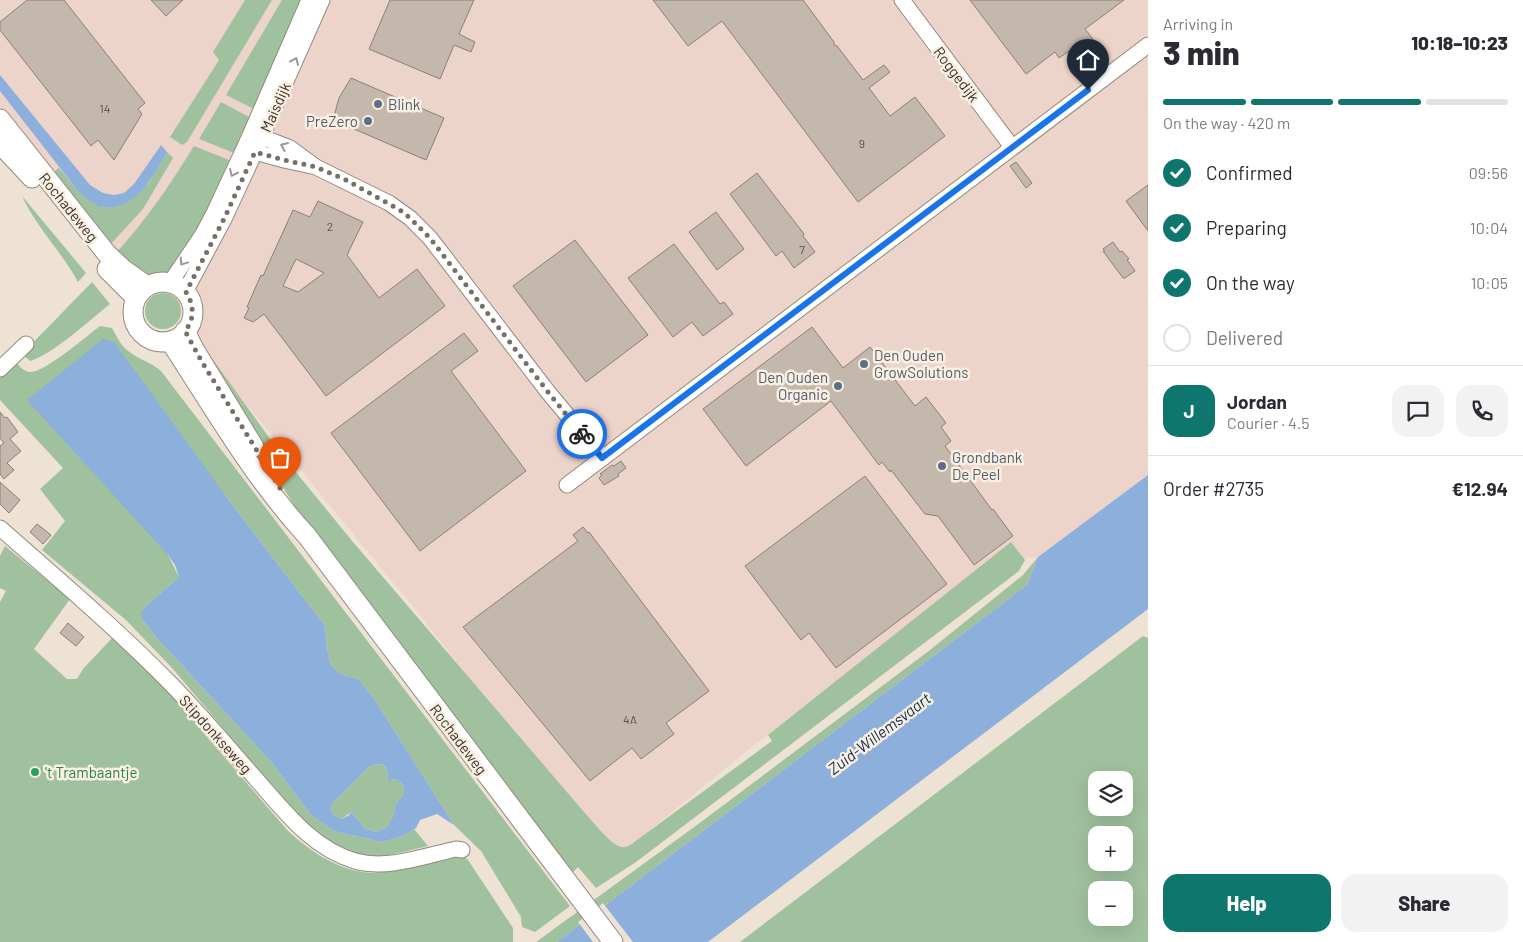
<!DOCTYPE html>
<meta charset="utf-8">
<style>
:root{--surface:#fff;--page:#f2f2f3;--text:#2b2b33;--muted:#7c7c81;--line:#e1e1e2;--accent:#0f766e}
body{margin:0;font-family:Barlow,sans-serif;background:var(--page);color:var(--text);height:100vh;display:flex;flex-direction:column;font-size:19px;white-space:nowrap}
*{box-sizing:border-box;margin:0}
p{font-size:16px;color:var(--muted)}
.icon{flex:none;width:28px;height:28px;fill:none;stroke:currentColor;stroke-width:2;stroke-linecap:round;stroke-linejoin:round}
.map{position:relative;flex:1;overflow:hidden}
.sheet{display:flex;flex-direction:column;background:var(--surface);width:375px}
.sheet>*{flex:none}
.tools{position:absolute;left:1088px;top:771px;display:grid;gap:10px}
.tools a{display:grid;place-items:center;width:45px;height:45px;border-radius:10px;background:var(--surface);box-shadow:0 5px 20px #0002;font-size:25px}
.pin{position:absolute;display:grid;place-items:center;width:42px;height:42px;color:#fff;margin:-51px -21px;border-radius:50% 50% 50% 0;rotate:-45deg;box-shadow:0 0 5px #0007}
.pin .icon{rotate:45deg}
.courier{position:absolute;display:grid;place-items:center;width:50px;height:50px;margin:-25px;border:4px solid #1a73e8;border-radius:50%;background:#fff;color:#222;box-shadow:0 1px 6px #0007}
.headline em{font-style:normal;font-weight:800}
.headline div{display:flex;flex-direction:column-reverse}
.headline{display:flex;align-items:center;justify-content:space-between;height:85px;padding:0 15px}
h1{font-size:32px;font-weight:800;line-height:38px}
.bar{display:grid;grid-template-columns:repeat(4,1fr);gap:8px 5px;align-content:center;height:60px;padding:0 15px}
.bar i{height:6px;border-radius:4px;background:var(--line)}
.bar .on{background:var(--accent)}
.bar p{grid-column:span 4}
.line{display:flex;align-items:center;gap:12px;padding:0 15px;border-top:1px solid var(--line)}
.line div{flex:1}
.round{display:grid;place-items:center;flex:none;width:52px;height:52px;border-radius:15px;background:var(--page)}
ol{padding:0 15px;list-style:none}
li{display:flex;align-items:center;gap:15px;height:55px}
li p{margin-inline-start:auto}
li .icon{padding:5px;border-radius:50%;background:var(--accent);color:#fff;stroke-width:4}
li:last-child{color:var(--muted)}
li i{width:28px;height:28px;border:2px solid var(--line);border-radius:50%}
.action{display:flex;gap:10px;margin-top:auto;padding:10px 15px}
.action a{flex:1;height:58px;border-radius:15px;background:var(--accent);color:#fff;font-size:20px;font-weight:800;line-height:58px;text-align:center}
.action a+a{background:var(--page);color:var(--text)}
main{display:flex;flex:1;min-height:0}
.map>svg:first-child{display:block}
.industrial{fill:#ecd4ca}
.green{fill:#a0c19e;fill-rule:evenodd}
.water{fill:#8cafdc;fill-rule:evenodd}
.pier{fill:#ede2d4}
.building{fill:#c3b8ab;stroke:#8a8073;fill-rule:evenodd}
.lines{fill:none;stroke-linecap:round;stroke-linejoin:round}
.minor-casing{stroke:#93897d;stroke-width:17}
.major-casing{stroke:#93897d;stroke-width:21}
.minor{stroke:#fff;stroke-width:15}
.major{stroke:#fff;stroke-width:19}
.oneway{stroke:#9b9996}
.done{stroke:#777068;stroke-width:5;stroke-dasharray:0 9}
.route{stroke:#1a73e8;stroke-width:6}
.service-dot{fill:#5c6f8a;stroke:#faefe1;stroke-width:2}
.leisure-dot{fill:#2e9e5b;stroke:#faefe1;stroke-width:2}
.labels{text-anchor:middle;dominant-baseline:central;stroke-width:5;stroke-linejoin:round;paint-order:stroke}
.number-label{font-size:12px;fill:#5a544d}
.street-label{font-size:15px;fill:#37332e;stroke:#faefe1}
.service-label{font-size:15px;fill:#4e5e75;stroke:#faefe1;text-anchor:start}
.leisure-label{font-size:15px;fill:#27864d;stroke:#faefe1;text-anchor:start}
.water-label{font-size:16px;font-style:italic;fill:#072b54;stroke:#faefe1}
</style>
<main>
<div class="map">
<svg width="1148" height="942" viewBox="0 0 1148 942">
<rect width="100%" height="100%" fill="#ede2d4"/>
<!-- industrial -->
<path class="industrial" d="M0 0H1148V475L1038 557 995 560 758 742 612 861 419 614 197 344 192 281 112 251 0 111Z"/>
<!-- green -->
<g class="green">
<path d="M245 0H272L187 142 182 145 170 137 219 60 213 52Z"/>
<path d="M282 0H305L256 110 226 95Z"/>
<path d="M221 102 251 118 238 152 234 153 199 139Z"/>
<path d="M194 146 234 162 232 169 172 273 161 278 149 279 114 255C145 222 170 185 194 146Z"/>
<path d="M167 152 173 158 143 209 107 248 50 175 59 168 78 191 104 208 148 184Z"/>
<path d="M22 196 86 273 78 282C62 252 36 227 22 196Z"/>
<path d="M92 282 110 304C91 319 52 355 30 361L22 354Z"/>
<circle cx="163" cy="311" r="18"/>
<path d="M100 326 112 328C117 337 122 348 131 353 141 360 152 363 161 371L570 906 535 932 522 927 521 917 481 851 454 825 373 697 358 679 343 675 331 666 327 649 325 626 225 495 168 555 179 577 142 610V619L156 637 272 763 311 815 334 831 382 842 401 837 414 829 428 846C415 849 383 858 371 857 340 854 317 833 295 813L173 669 126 620 42 550 65 521 40 489 63 468 0 400V376L15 361C19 366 24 372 31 372 45 372 87 336 100 326Z"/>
<path d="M193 332 281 454 353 542 584 812C592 820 611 846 622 847 628 848 633 843 637 840L772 741 768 735 1011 542 1025 560 1019 571 636 862 596 888 578 867 573 872 306 525 193 340Z"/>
<path d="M5 546 70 599 34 649 67 679H77L83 669 114 636 152 673 288 831C311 852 340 872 373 873L458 852 468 860 513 928V942H0V602L6 591 0 588V556Z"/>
<path d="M1038 557 1027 585 557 942H536L701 822 930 650 1023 575Z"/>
<path d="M1143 636 1148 638V942H740ZM1096 780H1124V808H1096ZM1096 835H1124V862H1096ZM1096 890H1124V918H1096Z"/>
<path d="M383 764 387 768 388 782 392 779 398 780 404 786V793L395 806 394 814 388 826 376 832 364 828 352 812 341 819 334 815 330 810 332 804 371 765Z"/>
</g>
<!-- water -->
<g class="water">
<path d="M0 75 90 185 103 193 114 195 124 193 134 184 161 145 167 152C154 174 141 202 113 207 109 207 105 208 101 207 92 204 86 197 78 191L0 91Z"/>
<path d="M103 339 114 342 225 495 325 626 327 649 331 666 343 675 358 679 373 697 454 825 437 814 420 820 416 828 401 837 382 842 334 831 311 815 272 763 156 637 142 619V610L179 577 175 565 168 555 27 400ZM383 764 387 768 388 782 393 779 398 780 404 786V793L395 806 394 814 388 826 376 832 364 828 352 812 348 816 341 819 334 815 330 810 332 804 371 765Z"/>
<path d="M1148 475V609L708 942H557L1027 585 1038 557Z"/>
</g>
<!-- pier -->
<path class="pier" d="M603 903 633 942H593L578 922Z"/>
<!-- building -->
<g class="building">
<path d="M27 0H64L145 103 138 109 142 114 114 160 98 140 91 146 0 30V22Z"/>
<path d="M151 0H183L166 16Z"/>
<path d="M390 0H474L459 34 475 42 471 52 454 45 440 79 369 49Z"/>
<path d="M653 0H803L834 42V45L837 46 863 80 884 65 890 72 869 88 890 116 915 97 945 136 858 202 722 21 688 46Z"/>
<path d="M970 0H1124L1085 29 1099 47 1078 63 1069 51 1059 58 1055 52 1026 74Z"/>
<path d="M351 78 444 118 426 160 333 120 339 98Z"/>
<path d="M1016 162 1032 183 1026 188 1010 166Z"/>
<path d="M757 173 804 234 803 236 815 252 794 268 782 251 776 256 730 194Z"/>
<path d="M1148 185V231L1126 201Z"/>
<path d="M318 201 363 222 347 255 379 298 417 269 445 306 326 396 264 314 253 322 244 318 249 308 247 307 261 275 263 276 293 210 310 217ZM296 259 324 273 298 292 283 286Z"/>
<path d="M716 212 744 249 717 270 689 232Z"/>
<path d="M575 240 648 335 586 382 513 286Z"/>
<path d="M1113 242 1120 252 1122 251 1129 259 1127 260 1135 271 1125 278H1123L1103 251H1105L1103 249Z"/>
<path d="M674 244 720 304 724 302 733 314 703 336 692 322 673 337 628 278Z"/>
<path d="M812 327 843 368 870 347 915 406 926 397 946 423 941 427 951 441 945 446 992 510 993 509 1013 536 974 565 938 516 925 514 891 470 890 472 882 462 879 465 831 401 746 466 703 409Z"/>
<path d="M464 333 478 351 451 371 526 471 420 551 331 433Z"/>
<path d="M0 412 5 418 7 417 18 432 10 439 21 451 7 463 14 470 4 479 0 474V446L4 443 0 438Z"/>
<path d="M621 461 626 468 618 474 619 476 604 485 599 478 602 475 600 474 612 465 614 466Z"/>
<path d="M865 476 947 584 836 668 809 633 801 640 745 566Z"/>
<path d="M0 482 20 500 9 513 0 504Z"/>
<path d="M37 524 51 535 43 544 30 532Z"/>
<path d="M583 527 588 533 589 532 709 691 666 723 674 734 641 759 632 748 590 781 463 627 578 541 573 535Z"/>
<path d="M68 623 84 637 76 646 60 633Z"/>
</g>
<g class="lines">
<!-- minor casing -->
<g class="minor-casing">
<g id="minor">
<path d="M902 0 1012 147"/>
<path d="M316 167 284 160 255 152 248 140 262 137 290 148 316 167 389 203 410 218 430 238 548 392 603 458"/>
<path d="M170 283 203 234 214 213 248 140 309 0"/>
<path d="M185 292 224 219 249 165 322 0"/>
<path d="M0 369 26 344"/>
<path d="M567 485 1148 45"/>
<path d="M0 528C58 579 117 629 171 684 201 715 229 748 257 780 285 812 313 849 355 861 388 870 424 856 456 849L462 850"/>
</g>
</g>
<!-- major casing -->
<g class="major-casing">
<g id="major">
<path d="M0 119 107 254 123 269 147 286"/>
<path d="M0 144 32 178"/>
<path d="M107 269 136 298"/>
<circle cx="163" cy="312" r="30"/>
<path d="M185 331 194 349 254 447"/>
<path d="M170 341C213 407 253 477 307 536L613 942"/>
</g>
</g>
<!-- minor -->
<use href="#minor" class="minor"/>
<!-- major -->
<use href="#major" class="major"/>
</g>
<!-- one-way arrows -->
<defs><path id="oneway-chevron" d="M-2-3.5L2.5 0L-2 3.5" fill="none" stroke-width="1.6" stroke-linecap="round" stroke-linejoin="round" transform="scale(1.25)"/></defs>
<g class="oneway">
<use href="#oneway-chevron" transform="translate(295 61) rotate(-67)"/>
<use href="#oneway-chevron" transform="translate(284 146) rotate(-156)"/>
<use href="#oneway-chevron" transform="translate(233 173) rotate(115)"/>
<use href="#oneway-chevron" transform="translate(183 262) rotate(124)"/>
</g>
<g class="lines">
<!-- done -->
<path class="done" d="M280 488 202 362 185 331C195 319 194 305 186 292L224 219 255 152 284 160 316 167 346 180 400 210 410 218 430 238 548 392 582 434"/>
<!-- route -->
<path class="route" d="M582 434 602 458 1088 90"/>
</g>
<!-- markers -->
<g class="service-dot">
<circle cx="378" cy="104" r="5"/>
<circle cx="368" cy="121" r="5"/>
<circle cx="864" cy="364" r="5"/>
<circle cx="838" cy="386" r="5"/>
<circle cx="942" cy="466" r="5"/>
</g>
<circle class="leisure-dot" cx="35" cy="772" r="5"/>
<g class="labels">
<!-- number labels -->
<g class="number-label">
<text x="105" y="108">14</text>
<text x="862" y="143">9</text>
<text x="330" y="226">2</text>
<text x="802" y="249">7</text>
<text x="630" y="719">4A</text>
</g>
<!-- street labels -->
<g class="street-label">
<text transform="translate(957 74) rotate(53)">Roggedijk</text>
<text transform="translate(275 107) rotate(-66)">Maisdijk</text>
<text transform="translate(69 207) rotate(51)">Rochadeweg</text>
<text transform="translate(216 734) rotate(48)">Stipdonkseweg</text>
<text transform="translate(459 739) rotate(53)">Rochadeweg</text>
</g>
<!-- service labels -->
<g class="service-label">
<text x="388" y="104">Blink</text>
<text x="358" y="121" text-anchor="end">PreZero</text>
<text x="874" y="355">Den Ouden<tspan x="874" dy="17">GrowSolutions</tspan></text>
<text x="828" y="377" text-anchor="end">Den Ouden<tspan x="828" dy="17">Organic</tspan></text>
<text x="952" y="457">Grondbank<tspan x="952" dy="17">De Peel</tspan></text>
</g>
<!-- leisure labels -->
<g class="leisure-label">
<text x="45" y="772">'t Trambaantje</text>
</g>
<!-- water labels -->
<g class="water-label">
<text transform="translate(879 733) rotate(-37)">Zuid-Willemsvaart</text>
</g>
</g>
</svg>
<div class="tools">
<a><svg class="icon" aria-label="layers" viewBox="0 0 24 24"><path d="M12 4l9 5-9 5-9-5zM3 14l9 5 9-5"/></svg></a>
<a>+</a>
<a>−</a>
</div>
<div class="pin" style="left:280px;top:488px;background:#ea580c"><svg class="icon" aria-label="bag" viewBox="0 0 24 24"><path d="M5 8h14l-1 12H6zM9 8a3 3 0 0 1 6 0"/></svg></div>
<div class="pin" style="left:1088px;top:90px;background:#1f2937"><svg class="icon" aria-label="home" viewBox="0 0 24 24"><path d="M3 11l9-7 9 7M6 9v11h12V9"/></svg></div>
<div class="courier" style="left:582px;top:434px"><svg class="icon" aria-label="bike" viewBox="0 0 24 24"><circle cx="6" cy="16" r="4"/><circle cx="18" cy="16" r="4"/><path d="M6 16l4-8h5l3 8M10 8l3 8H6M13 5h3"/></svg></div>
</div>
<section class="sheet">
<div class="headline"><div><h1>3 min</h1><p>Arriving in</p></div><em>10:18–10:23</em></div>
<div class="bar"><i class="on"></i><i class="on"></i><i class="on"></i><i></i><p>On the way · 420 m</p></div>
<ol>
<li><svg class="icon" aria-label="check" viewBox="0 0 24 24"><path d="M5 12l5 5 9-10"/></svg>Confirmed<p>09:56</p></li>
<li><svg class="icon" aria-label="check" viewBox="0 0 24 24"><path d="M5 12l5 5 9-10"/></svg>Preparing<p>10:04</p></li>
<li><svg class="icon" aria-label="check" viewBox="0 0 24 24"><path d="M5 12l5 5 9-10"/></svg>On the way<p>10:05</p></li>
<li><i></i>Delivered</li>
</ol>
<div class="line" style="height:90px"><b class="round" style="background:var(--accent);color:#fff">J</b><div><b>Jordan</b><p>Courier · 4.5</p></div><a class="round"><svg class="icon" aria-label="chat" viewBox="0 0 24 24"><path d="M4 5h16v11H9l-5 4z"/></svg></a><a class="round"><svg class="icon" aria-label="phone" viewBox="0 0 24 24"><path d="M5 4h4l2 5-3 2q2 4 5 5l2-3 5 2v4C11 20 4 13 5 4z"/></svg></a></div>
<div class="line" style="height:65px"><div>Order #2735</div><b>€12.94</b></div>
<div class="action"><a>Help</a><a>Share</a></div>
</section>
</main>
